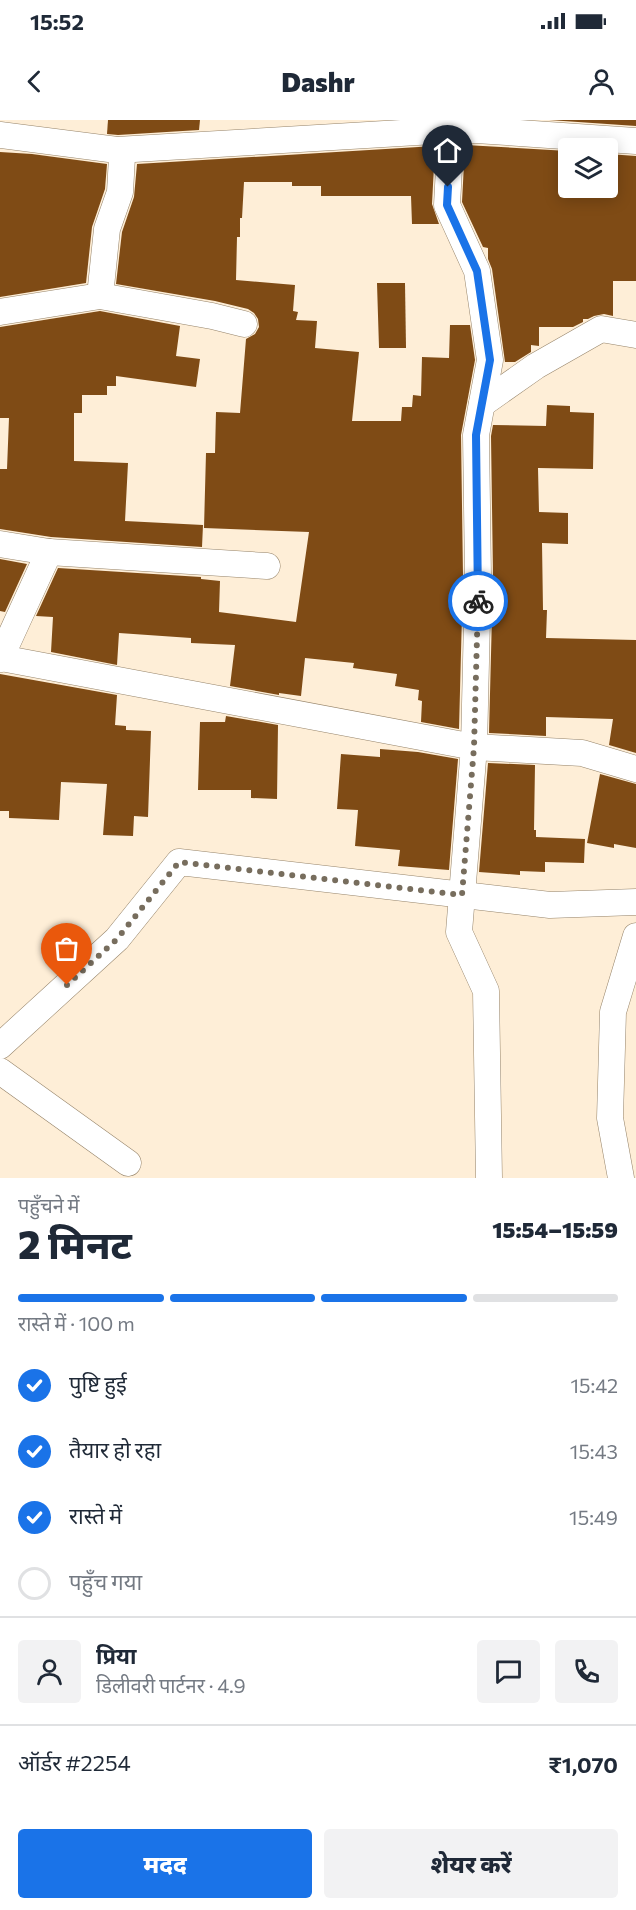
<!DOCTYPE html>
<html lang="hi">
<meta charset="utf-8">
<style>
:root{--surface:#fff;--page:#f2f2f3;--text:#1f2937;--muted:#747a83;--line:#e0e1e3;--accent:#1a73e8}
body{margin:0;font-family:Commissioner,"Noto Sans Devanagari",sans-serif;background:var(--page);color:var(--text);height:100vh;display:flex;flex-direction:column;font-size:22px;white-space:nowrap}
*{box-sizing:border-box;margin:0}
p{font-size:20px;color:var(--muted)}
.icon{flex:none;width:33px;height:33px;fill:none;stroke:currentColor;stroke-width:2;stroke-linecap:round;stroke-linejoin:round}
.map{position:relative;height:1058px;overflow:hidden}
.panel{display:flex;flex-direction:column;background:var(--surface);flex:1}
.panel>*{flex:none}
.controls{position:absolute;left:558px;top:18px;display:grid;gap:12px}
.controls a{display:grid;place-items:center;width:60px;height:60px;border-radius:6px;background:var(--surface);box-shadow:0 3px 15px #0003;font-size:30px}
.pin{position:absolute;display:grid;place-items:center;width:51px;height:51px;color:#fff;margin:-62px -26px;border-radius:50% 50% 50% 0;rotate:-45deg;box-shadow:0 0 6px #0007}
.pin .icon{rotate:45deg}
.courier{position:absolute;display:grid;place-items:center;width:60px;height:60px;margin:-30px;border:4px solid #1a73e8;border-radius:50%;background:#fff;color:#222;box-shadow:0 2px 8px #0007}
.head em{font-style:normal;font-weight:800}
.head div{display:flex;flex-direction:column-reverse}
.head{display:flex;align-items:center;justify-content:space-between;height:102px;padding:0 18px}
h1{font-size:39px;font-weight:800;line-height:45px}
.bar{display:grid;grid-template-columns:repeat(4,1fr);gap:9px 6px;align-content:center;height:72px;padding:0 18px}
.bar i{height:8px;border-radius:4px;background:var(--line)}
.bar .selected{background:var(--accent)}
.bar p{grid-column:span 4}
.line{display:flex;align-items:center;gap:15px;padding:0 18px;border-top:2px solid var(--line)}
.line div{flex:1}
.round{display:grid;place-items:center;flex:none;width:63px;height:63px;border-radius:6px;background:var(--page)}
ol{padding:0 18px;list-style:none}
li{display:flex;align-items:center;gap:18px;height:66px}
li p{margin-inline-start:auto}
li .icon{padding:6px;border-radius:50%;background:var(--accent);color:#fff;stroke-width:4}
li:last-child{color:var(--muted)}
li i{width:33px;height:33px;border:3px solid var(--line);border-radius:50%}
.button{display:flex;gap:12px;margin-top:auto;padding:12px 18px}
.button a{flex:1;height:69px;border-radius:6px;background:var(--accent);color:#fff;font-size:24px;font-weight:800;line-height:69px;text-align:center}
.button a+a{background:var(--page);color:var(--text)}
.status{display:flex;justify-content:space-between;align-items:center;height:42px;padding:0 30px;background:var(--surface);direction:ltr}
.status svg{height:16px;fill:currentColor}
header{display:flex;justify-content:space-between;align-items:center;height:78px;padding:0 18px;background:var(--surface);font-size:27px;font-weight:800}
.map>svg:first-child{display:block}
.building{fill:#7f4b15}
.lines{fill:none;stroke-linecap:round;stroke-linejoin:round}
.street-casing{stroke:#96846a;stroke-width:27}
.street{stroke:#fff;stroke-width:26}
.done{stroke:#776d5d;stroke-width:6;stroke-dasharray:0 10.8}
.route{stroke:#1a73e8;stroke-width:8}
</style>
<div class="status"><b>15:52</b><svg viewBox="0 0 49 12"><path d="M0 12V9h3v3zM5 12V6h3v6zM10 12V3h3v9zM15 12V0h3v12zM26 1h20v11H26zM47 4h2v5h-2z"/></svg></div>
<header><svg class="icon" aria-label="back" viewBox="0 0 24 24"><path d="M15 5l-7 7 7 7"/></svg>Dashr<svg class="icon" aria-label="person" viewBox="0 0 24 24"><circle cx="12" cy="8" r="4"/><path d="M4 21q1-7 8-7t8 7"/></svg></header>
<div class="map">
<svg width="636" height="1058" viewBox="0 0 636 1058">
<rect width="100%" height="100%" fill="#feeed7"/>
<!-- building -->
<g class="building">
<path d="M108 0H200L199 10 118 15 107 14Z"/>
<path d="M549 0H636V6Z"/>
<path d="M465 25 568 31V68H608V34L636 36V161H613V196L604 194 594 196 588 199H583V202L573 207H539V226L531 225V232L515 242H505L492 149 488 139V128L483 127 462 82Z"/>
<path d="M435 26 432 84 439 104H412L411 76H321V66H292V62H244L242 98H240V117H237L236 160 295 165 293 191 298 192 296 200 317 201 315 228 359 232 352 301H401L402 287H412L413 275 421 276 422 237 449 238 450 205H470L475 240 461 315 463 456 459 609 421 602 422 581 418 580 419 570 395 566 397 554 353 548 354 543 305 538 301 576 279 573V575L230 566 235 525 191 523V518L119 513 117 545 51 532 53 497 36 496 58 448 201 457V459L220 461 219 492 296 502 309 412 204 408 206 333H215L216 292 240 293 246 219 255 214 259 207 258 199 254 193 248 189 215 181 116 164 122 112 134 77 137 44Z"/>
<path d="M0 32 32 34 107 44 105 69 92 107 86 163 0 177Z"/>
<path d="M377 163H405L406 228H379Z"/>
<path d="M100 191 180 206 176 236 200 239 196 267 116 256V266H107V275H82V293H74V341L128 343 125 401 203 405 202 427 51 417 0 409V349H7L9 298H0V207Z"/>
<path d="M547 285 570 286V292L594 293 593 349 538 348 539 392 568 393V424L542 423 543 490H547L546 518 636 520V633L609 625 613 599 546 597V616L489 613 493 456 491 316 493 305 546 306Z"/>
<path d="M0 439 27 444 5 492 0 491Z"/>
<path d="M0 554 117 575 115 605 126 606V610L151 611 148 697 134 696 133 716 103 715 107 664 61 662 59 700 9 698V691H0Z"/>
<path d="M226 596 278 605 277 679 251 678V670H198L200 602H225Z"/>
<path d="M380 629 418 632 458 639 449 750 398 746 400 730 355 726 358 690 337 689 341 634 380 637Z"/>
<path d="M488 643 535 645 534 710H536V717L585 719 584 743 545 742V752L520 751V755L479 752Z"/>
<path d="M600 654 636 664V728L614 724V728L587 723Z"/>
</g>
<g class="lines">
<!-- street casing -->
<g class="street-casing">
<g id="street">
<path d="M451 10 447 85 477 151 490 240 476 315 478 456 474 627 459 812 486 871 489 1058"/>
<path d="M0 15 117 30 451 10H476L636 21"/>
<path d="M100 176 212 196 244 204"/>
<path d="M0 192 100 176 107 109 120 72 122 37 117 30"/>
<path d="M482 284 536 246 601 209 636 215"/>
<path d="M0 424 49 432 267 446"/>
<path d="M1 538 474 627 582 633 636 649"/>
<path d="M0 539 49 432"/>
<path d="M0 926 117 819 179 742 550 785 636 782"/>
<path d="M0 951 128 1043"/>
<path d="M621 1058 610 998 613 892 636 816"/>
</g>
</g>
<!-- street -->
<use href="#street" class="street"/>
</g>
<g class="lines">
<!-- done -->
<path class="done" d="M67 865 117 819 179 742 462 775 474 627 478 481"/>
<!-- route -->
<path class="route" d="M448 67 447 85 477 151 490 240 476 315 478 481"/>
</g>
</svg>
<div class="controls">
<a><svg class="icon" aria-label="layers" viewBox="0 0 24 24"><path d="M12 4l9 5-9 5-9-5zM3 14l9 5 9-5"/></svg></a>
</div>
<div class="pin" style="left:67px;top:865px;background:#ea580c"><svg class="icon" aria-label="bag" viewBox="0 0 24 24"><path d="M5 8h14l-1 12H6zM9 8a3 3 0 0 1 6 0"/></svg></div>
<div class="pin" style="left:448px;top:67px;background:#1f2937"><svg class="icon" aria-label="home" viewBox="0 0 24 24"><path d="M3 11l9-7 9 7M6 9v11h12V9"/></svg></div>
<div class="courier" style="left:478px;top:481px"><svg class="icon" aria-label="bike" viewBox="0 0 24 24"><circle cx="6" cy="16" r="4"/><circle cx="18" cy="16" r="4"/><path d="M6 16l4-8h5l3 8M10 8l3 8H6M13 5h3"/></svg></div>
</div>
<section class="panel">
<div class="head"><div><h1>2 मिनट</h1><p>पहुँचने में</p></div><em>15:54–15:59</em></div>
<div class="bar"><i class="selected"></i><i class="selected"></i><i class="selected"></i><i></i><p>रास्ते में · 100 m</p></div>
<ol>
<li><svg class="icon" aria-label="check" viewBox="0 0 24 24"><path d="M5 12l5 5 9-10"/></svg>पुष्टि हुई<p>15:42</p></li>
<li><svg class="icon" aria-label="check" viewBox="0 0 24 24"><path d="M5 12l5 5 9-10"/></svg>तैयार हो रहा<p>15:43</p></li>
<li><svg class="icon" aria-label="check" viewBox="0 0 24 24"><path d="M5 12l5 5 9-10"/></svg>रास्ते में<p>15:49</p></li>
<li><i></i>पहुँच गया</li>
</ol>
<div class="line" style="height:108px"><a class="round"><svg class="icon" aria-label="person" viewBox="0 0 24 24"><circle cx="12" cy="8" r="4"/><path d="M4 21q1-7 8-7t8 7"/></svg></a><div><b>प्रिया</b><p>डिलीवरी पार्टनर · 4.9</p></div><a class="round"><svg class="icon" aria-label="chat" viewBox="0 0 24 24"><path d="M4 5h16v11H9l-5 4z"/></svg></a><a class="round"><svg class="icon" aria-label="phone" viewBox="0 0 24 24"><path d="M5 4h4l2 5-3 2q2 4 5 5l2-3 5 2v4C11 20 4 13 5 4z"/></svg></a></div>
<div class="line" style="height:78px"><div>ऑर्डर #2254</div><b>₹1,070</b></div>
<div class="button"><a>मदद</a><a>शेयर करें</a></div>
</section>
